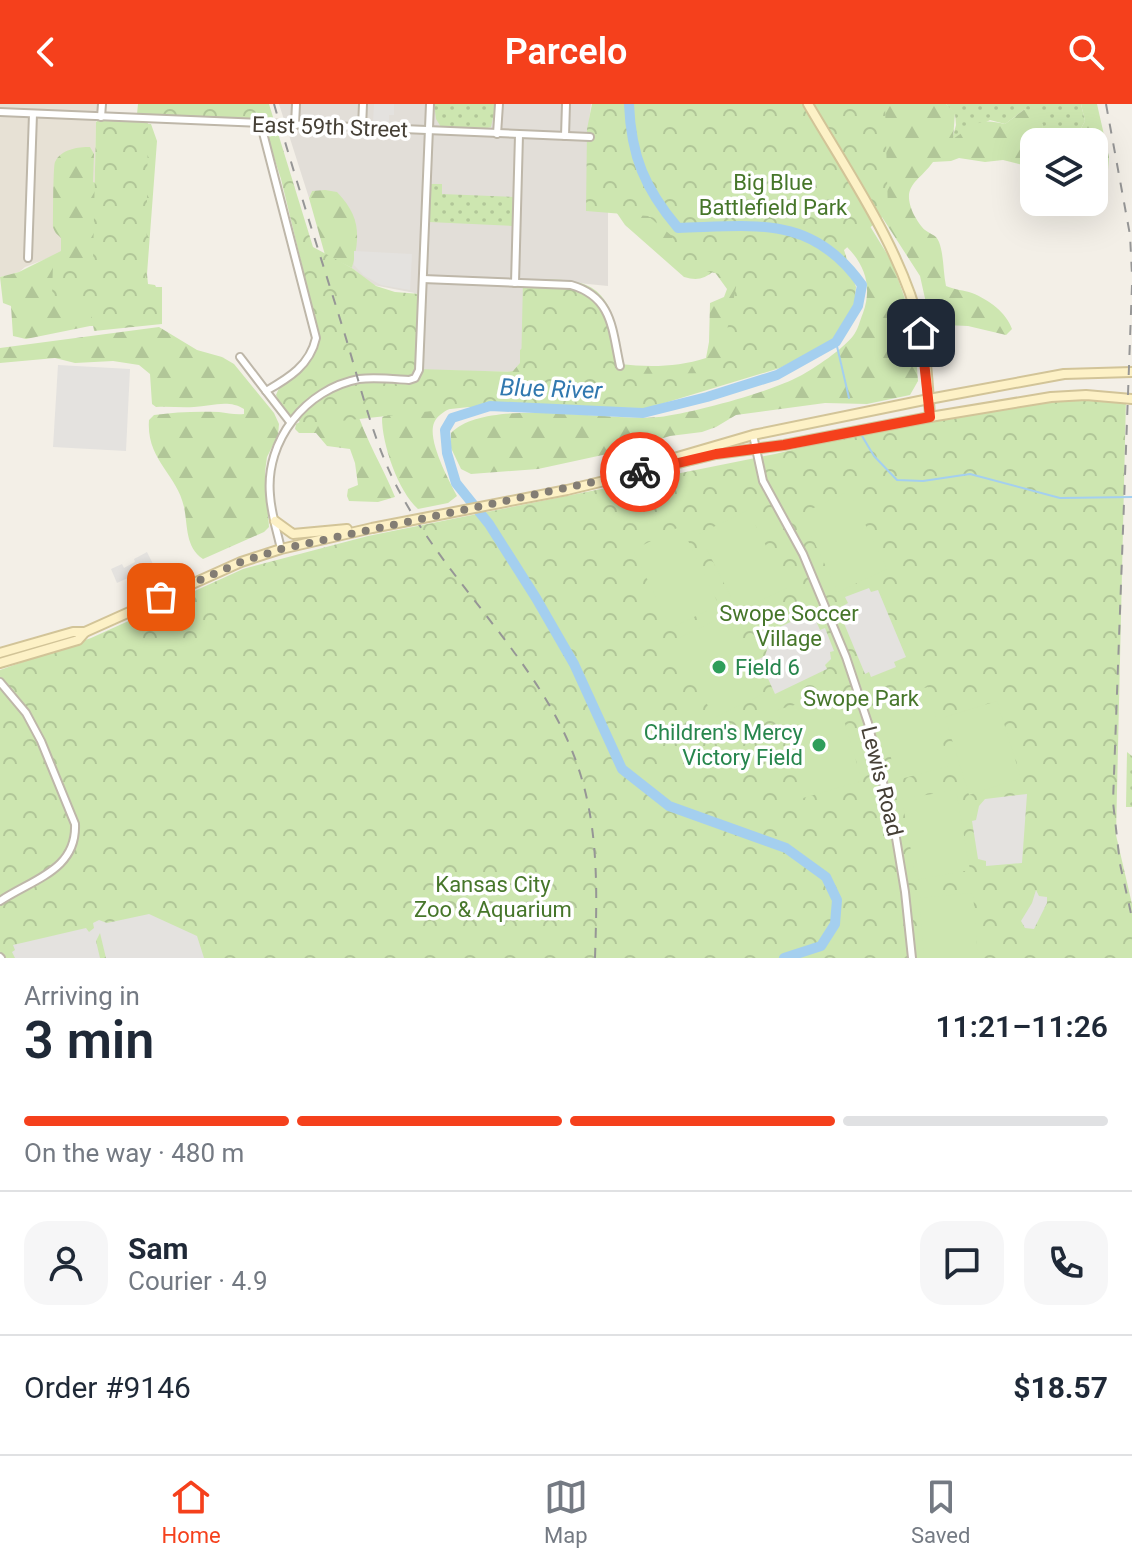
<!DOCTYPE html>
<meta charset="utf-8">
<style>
:root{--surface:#fff;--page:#f6f6f7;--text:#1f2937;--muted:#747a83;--line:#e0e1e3;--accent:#f5401c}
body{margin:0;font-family:Roboto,sans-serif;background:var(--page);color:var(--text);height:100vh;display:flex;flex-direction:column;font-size:30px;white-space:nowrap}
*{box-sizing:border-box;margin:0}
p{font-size:26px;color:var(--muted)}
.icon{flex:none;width:44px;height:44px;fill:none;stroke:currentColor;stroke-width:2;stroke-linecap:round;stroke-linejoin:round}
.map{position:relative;height:854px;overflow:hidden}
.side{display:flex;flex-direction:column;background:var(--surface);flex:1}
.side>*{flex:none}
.buttons{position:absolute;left:1020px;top:24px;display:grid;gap:16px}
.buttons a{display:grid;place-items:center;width:88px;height:88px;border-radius:16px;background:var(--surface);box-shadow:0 8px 32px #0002;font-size:40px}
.pin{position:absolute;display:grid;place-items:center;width:68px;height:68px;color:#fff;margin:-34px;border-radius:16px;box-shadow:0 4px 12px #0006}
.courier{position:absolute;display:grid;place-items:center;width:80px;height:80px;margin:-40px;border:6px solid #f5401c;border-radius:50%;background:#fff;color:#222;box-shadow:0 2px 10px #0007}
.overview em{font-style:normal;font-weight:600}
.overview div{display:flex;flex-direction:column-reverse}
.overview{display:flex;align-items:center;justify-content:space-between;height:136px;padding:0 24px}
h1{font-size:52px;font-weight:600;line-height:60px}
.bar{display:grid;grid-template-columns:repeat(4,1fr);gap:12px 8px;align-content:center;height:96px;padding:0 24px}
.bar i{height:10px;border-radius:6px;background:var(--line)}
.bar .active{background:var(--accent)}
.bar p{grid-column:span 4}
.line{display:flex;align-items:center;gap:20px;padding:0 24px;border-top:2px solid var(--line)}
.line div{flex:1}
.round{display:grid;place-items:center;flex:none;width:84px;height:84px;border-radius:24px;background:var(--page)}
header{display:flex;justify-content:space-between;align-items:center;height:104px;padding:0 24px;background:var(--accent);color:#fff;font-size:36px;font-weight:600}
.menu{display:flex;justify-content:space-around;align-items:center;height:112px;border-top:2px solid var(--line);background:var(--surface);font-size:22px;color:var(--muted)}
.menu a{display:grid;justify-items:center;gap:4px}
.menu .active{color:var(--accent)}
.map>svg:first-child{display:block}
.residential{fill:#e7e1d5}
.industrial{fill:#e2ded8}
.grass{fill:url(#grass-dots)}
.forest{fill:url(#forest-firs)}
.park{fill:url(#park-crowns)}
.pitch{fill:#cde6b0}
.parking{fill:#e4e2df}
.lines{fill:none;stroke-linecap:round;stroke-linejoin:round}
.stream{stroke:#a4cfef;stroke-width:2}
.river{stroke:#a4cfef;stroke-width:10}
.minor-casing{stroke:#beb7a9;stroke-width:10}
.secondary-casing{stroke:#d2c498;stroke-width:12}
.minor{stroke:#fff;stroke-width:6}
.secondary{stroke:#fdf1c6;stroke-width:8}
.rail{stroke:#969696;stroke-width:2;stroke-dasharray:10 10;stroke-linecap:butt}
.secondary-bridge-casing{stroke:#d2c498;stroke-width:12;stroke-linecap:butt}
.secondary-bridge{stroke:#fdf1c6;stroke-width:8}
.done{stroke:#837d74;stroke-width:8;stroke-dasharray:0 14.4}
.route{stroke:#f5401c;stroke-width:10}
.leisure-dot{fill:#2e9e5b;stroke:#fff;stroke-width:3}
.labels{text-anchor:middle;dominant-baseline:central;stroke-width:7;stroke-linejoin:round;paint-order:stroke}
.street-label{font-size:22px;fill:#464036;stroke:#fff}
.park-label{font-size:22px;fill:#46762a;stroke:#fff}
.leisure-label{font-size:22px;fill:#27864d;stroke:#fff;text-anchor:start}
.water-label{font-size:24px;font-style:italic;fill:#3178af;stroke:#fff}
</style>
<header><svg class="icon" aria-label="back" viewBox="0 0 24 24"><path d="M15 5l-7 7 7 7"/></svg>Parcelo<svg class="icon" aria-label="search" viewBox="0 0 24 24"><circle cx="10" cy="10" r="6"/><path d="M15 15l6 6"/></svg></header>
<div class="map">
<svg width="1132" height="854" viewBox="0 0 1132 854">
<defs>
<pattern id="grass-dots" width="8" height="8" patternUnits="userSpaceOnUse" patternTransform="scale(2)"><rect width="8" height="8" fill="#cde6b0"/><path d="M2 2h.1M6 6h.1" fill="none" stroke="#b1c698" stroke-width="1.8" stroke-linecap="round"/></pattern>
<pattern id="forest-firs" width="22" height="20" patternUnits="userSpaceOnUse" patternTransform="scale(2)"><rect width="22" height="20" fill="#cde6b0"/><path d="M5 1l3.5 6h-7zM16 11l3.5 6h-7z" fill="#b1c698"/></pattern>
<pattern id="park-crowns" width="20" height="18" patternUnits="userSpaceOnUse" patternTransform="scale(2)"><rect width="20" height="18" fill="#cde6b0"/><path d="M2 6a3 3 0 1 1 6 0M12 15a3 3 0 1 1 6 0" fill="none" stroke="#b1c698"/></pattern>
</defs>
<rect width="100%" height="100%" fill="#f3efe7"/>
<!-- residential -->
<path class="residential" d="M0 0H100L96 18 93 158 51 153 25 163 19 168 0 173Z"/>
<!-- industrial -->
<path class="industrial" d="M279 0H591L587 37 608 109V182L578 179 521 268 419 266 420 190 373 181 352 164 354 147 312 87 309 94Z"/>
<!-- grass -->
<g class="grass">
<path d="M434 0H496L491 23 484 25 441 23 436 15Z"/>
<path d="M946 0H1081L1085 17 1079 28 1063 27 1053 38H1042L1043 21 1025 5 1005 20 990 16 952 36 956 21 955 10Z"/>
<path d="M431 80H442V90L514 93 513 122 429 118Z"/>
<path d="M1127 648 1132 652V703H1126Z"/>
</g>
<!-- forest -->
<g class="forest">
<path d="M817 0H946L955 9 953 35C974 21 978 13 1005 20L1025 5 1037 7 1043 21 1042 38H1034V64L1003 56 985 58 959 54 951 57 933 58C918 79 900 81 914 111 917 116 921 123 925 126 931 131 936 130 939 138 944 151 943 168 946 182 955 186 964 186 972 189 989 196 1006 208 1012 225L1006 231 968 222 944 221 937 228 932 226 920 172 871 96Z"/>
<path d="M1081 0H1097L1109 53 1108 66H1094V38H1053L1063 27 1079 28 1085 17Z"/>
<path d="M125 19 151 20 157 37 147 170 148 180 155 181 159 189 113 222H90L26 235 13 232 11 202 3 199 0 173 19 168 61 147V134C56 129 55 129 53 123 53 120 53 61 55 58 61 45 78 43 90 43L94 50 93 78 107 83Z"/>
<path d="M325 86 337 88C361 113 360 132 352 164L325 151 309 94 312 87Z"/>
<path d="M849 88 892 158 904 192 914 226 918 277 910 291 867 300 825 299 736 311 716 323 702 328 670 332 621 347 538 365 471 370 461 365 451 344V329C487 292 607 318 659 313 693 309 770 288 800 272 815 264 843 245 853 232 858 226 860 216 863 209 872 184 866 162 847 143Z"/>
<path d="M610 99 754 127 733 270 472 296C460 301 439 306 434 319 427 336 449 377 457 392L448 399 418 405C398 387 382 340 382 314L392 303 487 272 513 267 520 259V246L526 241C585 254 647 273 706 254L709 238 710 199 724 193 727 185 714 167C704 175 697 177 684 173L625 121Z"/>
<path d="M159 223 197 246 222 253 234 260 274 309 279 320 278 331 267 353 265 368 269 423 264 428 203 455C185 443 188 422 184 403 177 370 146 356 149 316L154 311C174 308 198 307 219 308 228 309 235 311 244 310V305C229 295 211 302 194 303 181 304 169 302 156 303L152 300 150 270 139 261 113 257 75 259 55 254 0 259V244Z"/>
<path d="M356 304C365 335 383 363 395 393L378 398 349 397 347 392 348 385 358 381 355 359 350 345 327 342 316 329H299L295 325 296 320 305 315Z"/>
</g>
<!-- park -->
<g class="park">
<path d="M138 0H269L313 143 352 164 376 182 395 188 420 190 417 265 521 268 523 175C543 176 568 173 586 181 618 194 619 240 625 270L718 269 738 174 674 160 672 132 648 112 586 107 587 25 592 0H885L888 108 844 146 856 183 853 217 842 233 780 264 648 304 469 303 304 321 282 305 276 291C286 264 320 269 318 228L281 75 262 16 148 12 146 183H162V220L94 227 89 195H52L53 158H93L96 18 107 9 137 10Z"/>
<path d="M1051 293 1126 294 1116 731 1132 800V854H0V566L91 534 243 465 368 432 775 350 930 313Z"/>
</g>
<!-- pitch -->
<g class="pitch">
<path d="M849 387 887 465 838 488 801 410Z"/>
<path d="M748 406 787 484 738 507 699 430Z"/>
<path d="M681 422 719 501 671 524 633 446Z"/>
<path d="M724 512 763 590 714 614 675 536Z"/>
<path d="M928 583 949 662 897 676 876 598Z"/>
<path d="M836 589 862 677 803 694 777 606Z"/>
<path d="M997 597 1021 674 969 691 945 613Z"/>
<path d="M956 686 970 766 916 776 902 695Z"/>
<path d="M973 789 978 854H924L919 794Z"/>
</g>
<!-- parking -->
<g class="parking">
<path d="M374 0H394V11H389V18L373 17Z"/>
<path d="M354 147 412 150 410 186 381 181 363 171 354 161Z"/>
<path d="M58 261 130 265 126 347 53 343Z"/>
<path d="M147 448 154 462 117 479 111 465 122 460 124 464 135 458 134 455Z"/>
<path d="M869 484 871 488 878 486 906 553 894 558 896 563 871 573 869 568 865 570 841 512 845 509 841 503 848 499 845 493Z"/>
<path d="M812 508 820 526 825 524 834 547 830 548 831 555 825 561 827 565 775 590 759 555 765 552 771 533 769 528Z"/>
<path d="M1027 690 1022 759 986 762V757L978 755 972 717 976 716 979 702 985 695Z"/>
<path d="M1036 786 1039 792 1047 793V799L1034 825 1025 824 1021 817 1032 799Z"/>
<path d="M149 810 197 832 204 854H106L100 829 96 837 100 854H15L12 848 15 846 13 841 86 824 89 828 94 824 93 819 99 816 107 819Z"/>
</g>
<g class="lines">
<!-- stream -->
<g class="stream">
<path d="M836 238 849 294"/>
<path d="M862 332 874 352 897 376 923 377 970 370 1060 394 1132 393"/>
</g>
<!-- river -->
<path class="river" d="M629 0C631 52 645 85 678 124 754 122 812 110 862 181L858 202 836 238 777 271 707 293 643 309 490 302 452 314 445 326 447 349 456 379 489 420 536 494 574 560 622 665 669 702 786 744 826 773 837 796 835 820 821 842 784 854"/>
<!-- minor casing -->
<g class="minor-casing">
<g id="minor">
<path d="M0 8 590 33"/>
<path d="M101 13 102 0"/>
<path d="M261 21 316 234C310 261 289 274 266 287L290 318"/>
<path d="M295 21 296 0"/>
<path d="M362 24 363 0"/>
<path d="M497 30 499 0"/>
<path d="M565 32 566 0"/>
<path d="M28 154 33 10"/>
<path d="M423 175 571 181C613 193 612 226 620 262"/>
<path d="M515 179 519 31"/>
<path d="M240 253 266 287"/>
<path d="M753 331 763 377 803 450 846 553 868 619 894 722 905 788 912 854"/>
<path d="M281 445C277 427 271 409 270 391 265 336 306 285 359 275 375 273 393 275 409 276L415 274 419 266 430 0"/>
<path d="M0 578 26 609 41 637 75 720C77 766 33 775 0 797"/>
<path d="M0 853 1 854"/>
</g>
</g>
<!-- secondary casing -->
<g class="secondary-casing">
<g id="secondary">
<path d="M808 0C850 72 901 144 921 226 927 254 928 284 930 313"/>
<path d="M650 361 753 331 929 295 1064 270 1132 268"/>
<path d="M567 386 716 350 784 341 930 313 1051 293 1086 291 1132 295"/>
<path d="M275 417 293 430 347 425"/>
<path d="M0 549 73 528H85"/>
<path d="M0 559 78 536 85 528 241 458 281 445 372 424"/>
</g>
</g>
<!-- minor -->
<use href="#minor" class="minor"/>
<!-- secondary -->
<use href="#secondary" class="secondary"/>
<!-- rail -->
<g class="rail">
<path d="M274 0C296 77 321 154 345 231 360 280 372 333 395 379 445 479 547 562 580 669 599 729 597 791 595 854"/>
<path d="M1106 0 1130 131 1132 171"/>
<path d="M1132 181 1113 698 1120 760 1132 814"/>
</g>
<!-- secondary-bridge casing -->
<g class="secondary-bridge-casing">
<path id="secondary-bridge" d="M372 424 567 386"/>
</g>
<!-- secondary-bridge -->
<use href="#secondary-bridge" class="secondary-bridge"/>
</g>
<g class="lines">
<!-- done -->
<path class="done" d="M161 493 241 458 281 445 640 368"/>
<!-- route -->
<path class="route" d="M640 368 716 350 784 341 930 313 921 229"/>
</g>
<!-- markers -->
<g class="leisure-dot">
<circle cx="719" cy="563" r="8"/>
<circle cx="819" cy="641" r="8"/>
</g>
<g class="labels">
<!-- street labels -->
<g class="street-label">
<text transform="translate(330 23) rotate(2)">East 59th Street</text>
<text transform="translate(882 677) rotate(76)">Lewis Road</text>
</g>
<!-- park labels -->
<g class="park-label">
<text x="773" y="78">Big Blue<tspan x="773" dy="25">Battlefield Park</tspan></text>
<text x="789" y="509">Swope Soccer<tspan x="789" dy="25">Village</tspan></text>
<text x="861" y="594">Swope Park</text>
<text x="493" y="780">Kansas City<tspan x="493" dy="25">Zoo &amp; Aquarium</tspan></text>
</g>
<!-- leisure labels -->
<g class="leisure-label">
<text x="735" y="563">Field 6</text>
<text x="803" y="628" text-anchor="end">Children's Mercy<tspan x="803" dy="25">Victory Field</tspan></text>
</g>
<!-- water labels -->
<g class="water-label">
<text transform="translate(551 285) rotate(2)">Blue River</text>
</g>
</g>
</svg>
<div class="buttons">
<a><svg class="icon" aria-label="layers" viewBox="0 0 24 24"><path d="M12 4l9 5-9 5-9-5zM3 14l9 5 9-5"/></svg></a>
</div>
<div class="pin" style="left:161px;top:493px;background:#ea580c"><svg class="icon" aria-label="bag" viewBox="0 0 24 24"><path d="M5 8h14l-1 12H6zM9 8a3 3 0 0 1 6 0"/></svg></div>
<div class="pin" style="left:921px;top:229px;background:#1f2937"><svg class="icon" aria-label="home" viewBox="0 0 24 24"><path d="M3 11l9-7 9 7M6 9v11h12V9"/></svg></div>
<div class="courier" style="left:640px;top:368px"><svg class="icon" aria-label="bike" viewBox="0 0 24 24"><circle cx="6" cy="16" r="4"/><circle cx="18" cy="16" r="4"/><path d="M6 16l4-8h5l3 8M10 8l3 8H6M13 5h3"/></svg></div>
</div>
<section class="side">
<div class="overview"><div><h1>3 min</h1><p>Arriving in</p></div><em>11:21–11:26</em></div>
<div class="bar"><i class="active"></i><i class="active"></i><i class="active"></i><i></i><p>On the way · 480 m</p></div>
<div class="line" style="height:144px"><a class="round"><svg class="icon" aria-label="person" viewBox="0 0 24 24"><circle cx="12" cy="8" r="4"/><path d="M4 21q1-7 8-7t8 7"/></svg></a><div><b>Sam</b><p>Courier · 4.9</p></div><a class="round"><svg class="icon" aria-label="chat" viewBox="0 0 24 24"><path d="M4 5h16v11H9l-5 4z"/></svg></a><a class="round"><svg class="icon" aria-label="phone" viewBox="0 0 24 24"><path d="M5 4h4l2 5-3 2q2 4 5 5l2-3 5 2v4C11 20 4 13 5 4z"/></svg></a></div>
<div class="line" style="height:104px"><div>Order #9146</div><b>$18.57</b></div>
</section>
<nav class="menu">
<a class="active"><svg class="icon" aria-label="home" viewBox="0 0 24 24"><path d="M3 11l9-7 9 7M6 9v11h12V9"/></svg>Home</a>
<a><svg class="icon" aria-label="map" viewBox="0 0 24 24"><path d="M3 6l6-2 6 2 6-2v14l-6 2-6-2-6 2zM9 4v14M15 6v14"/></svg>Map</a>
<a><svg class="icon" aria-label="saved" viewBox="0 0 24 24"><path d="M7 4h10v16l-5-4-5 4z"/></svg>Saved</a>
</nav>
